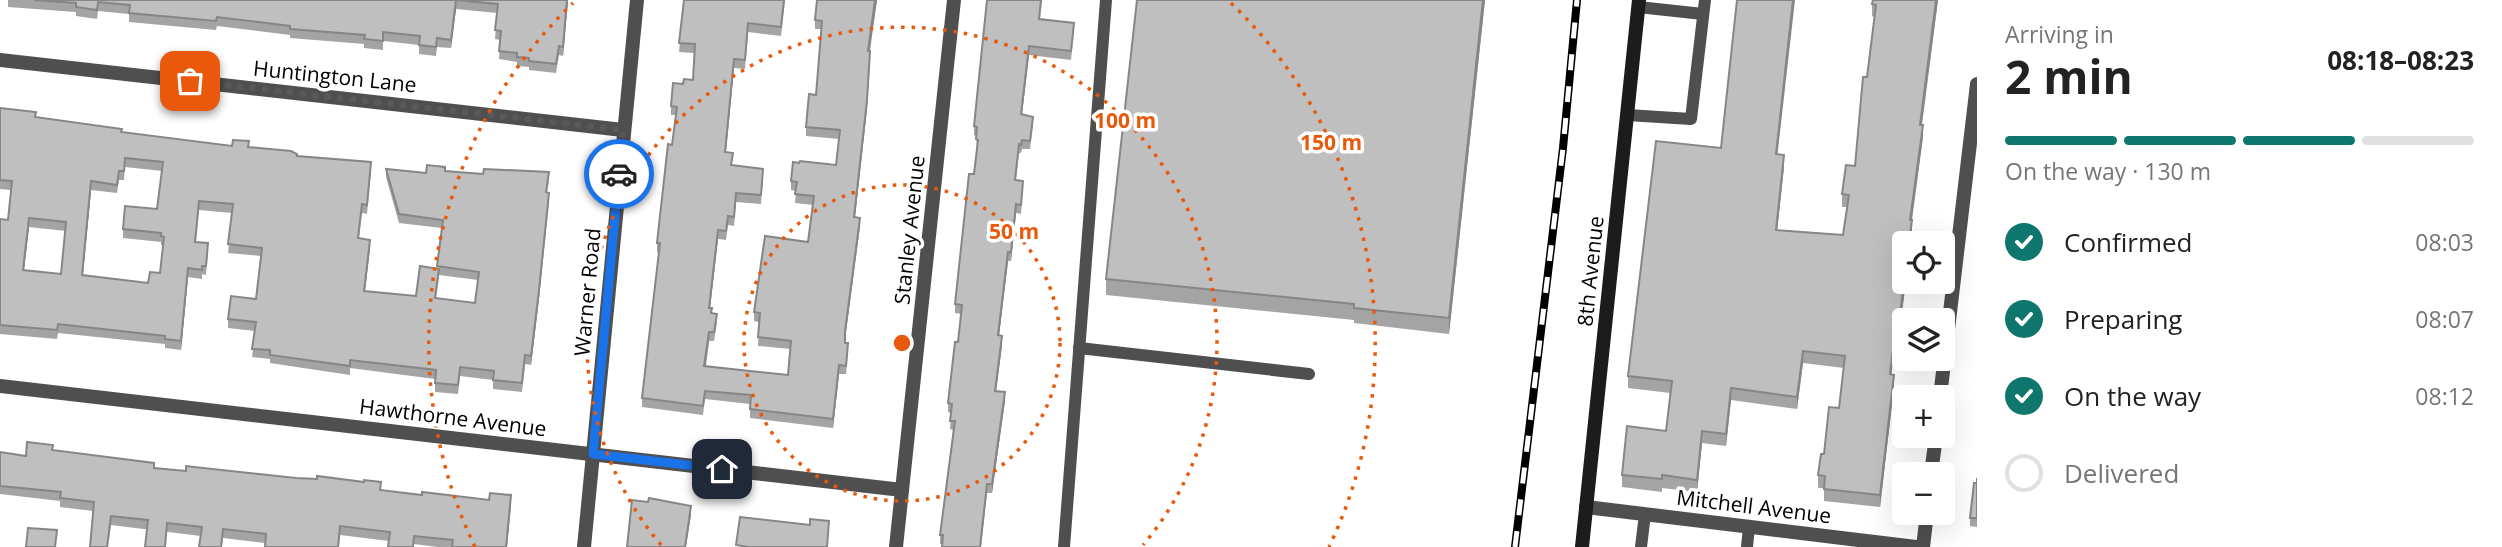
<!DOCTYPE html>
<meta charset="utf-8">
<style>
:root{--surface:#fff;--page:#f2f2f2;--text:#222;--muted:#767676;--line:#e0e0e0;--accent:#0f766e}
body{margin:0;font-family:"Open Sans",sans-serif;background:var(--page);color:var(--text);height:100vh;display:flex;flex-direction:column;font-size:26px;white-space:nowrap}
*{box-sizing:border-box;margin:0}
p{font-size:23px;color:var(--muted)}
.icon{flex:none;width:38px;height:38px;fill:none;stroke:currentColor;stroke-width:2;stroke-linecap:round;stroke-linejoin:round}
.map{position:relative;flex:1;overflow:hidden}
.details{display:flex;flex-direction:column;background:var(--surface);width:525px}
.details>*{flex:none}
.fabs{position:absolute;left:1892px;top:231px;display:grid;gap:14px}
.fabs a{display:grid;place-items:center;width:63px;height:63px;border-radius:7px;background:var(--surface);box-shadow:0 7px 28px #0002;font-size:35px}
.pin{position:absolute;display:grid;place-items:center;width:60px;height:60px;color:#fff;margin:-30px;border-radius:14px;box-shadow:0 4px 10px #0006}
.courier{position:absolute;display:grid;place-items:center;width:70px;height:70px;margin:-35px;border:5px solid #1a73e8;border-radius:50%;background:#fff;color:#222;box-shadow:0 2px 9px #0007}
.overview em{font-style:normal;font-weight:700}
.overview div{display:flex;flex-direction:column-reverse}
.overview{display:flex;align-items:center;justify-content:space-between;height:119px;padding:0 28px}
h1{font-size:46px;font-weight:700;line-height:52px}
.bar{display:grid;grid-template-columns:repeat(4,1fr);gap:10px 7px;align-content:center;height:84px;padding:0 28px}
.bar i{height:9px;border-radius:5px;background:var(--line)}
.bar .on{background:var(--accent)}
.bar p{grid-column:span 4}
ol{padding:0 28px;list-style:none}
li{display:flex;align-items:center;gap:21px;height:77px}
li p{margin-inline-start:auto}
li .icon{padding:7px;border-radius:50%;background:var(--accent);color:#fff;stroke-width:4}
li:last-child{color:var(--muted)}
li i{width:38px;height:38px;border:4px solid var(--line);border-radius:50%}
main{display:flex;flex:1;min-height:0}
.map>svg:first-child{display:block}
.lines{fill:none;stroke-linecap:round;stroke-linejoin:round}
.service{stroke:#4f4f4f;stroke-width:12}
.minor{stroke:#4f4f4f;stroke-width:14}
.secondary{stroke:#1c1c1c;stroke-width:14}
.rail-casing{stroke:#000;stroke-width:8}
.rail{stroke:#fff;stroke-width:5;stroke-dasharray:16;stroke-linecap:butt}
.wall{fill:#a4a4a4;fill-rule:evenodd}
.shaded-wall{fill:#868686}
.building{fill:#bfbfbf;stroke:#868686;stroke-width:2;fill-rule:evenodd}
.done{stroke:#595959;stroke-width:7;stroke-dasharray:0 12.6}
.route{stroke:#1a73e8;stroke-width:9}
.ring{fill:none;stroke:#e8590c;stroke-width:3.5;stroke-dasharray:3.5 7}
.labels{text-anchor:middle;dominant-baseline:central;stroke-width:7;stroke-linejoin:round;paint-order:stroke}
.street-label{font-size:21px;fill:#000;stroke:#fff}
.centre{fill:#e8590c;stroke:#fff;stroke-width:3.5}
.ring-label{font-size:21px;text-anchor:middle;font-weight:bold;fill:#e8590c;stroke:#fff;stroke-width:7;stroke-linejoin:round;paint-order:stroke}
</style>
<main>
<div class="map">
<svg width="1977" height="547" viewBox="0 0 1977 547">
<rect width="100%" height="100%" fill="#fff"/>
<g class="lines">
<!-- service -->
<g class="service">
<path d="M1638 7 1703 14"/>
<path d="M1627 115 1691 119 1705 0"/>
<path d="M1079 348 1309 374"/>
<path d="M1064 547 1106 0"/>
<path d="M1641 547 1645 514"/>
<path d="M1747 547 1749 527"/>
</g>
<!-- minor -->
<g class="minor">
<path d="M0 60 623 130"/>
<path d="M0 386 902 490"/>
<path d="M1940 397 1977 84"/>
<path d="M1931 474 1936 436"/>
<path d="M1586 507 1916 547"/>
<path d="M584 547 637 0"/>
<path d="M896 547 954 0"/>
<path d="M1923 547 1927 513"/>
</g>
<!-- secondary -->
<path class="secondary" d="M1582 547 1639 0"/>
<!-- rail casing -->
<g class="rail-casing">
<path id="rail" d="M1515 547 1563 148 1577 0"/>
</g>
<!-- rail -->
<use href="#rail" class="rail"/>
</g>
<!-- wall -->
<g class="wall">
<path d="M8 0H568L563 56 559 55 556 73 529 70V67L517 66V62L499 59 500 40 495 39 497 13 456 9 451 48 437 47 436 56 419 54V45L383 41V50L364 48V44L290 38V35L217 26 216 30 129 22V14L98 11 97 19 76 16V12L8 7Z"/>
<path d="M684 0H785L781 36 748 32 745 69 734 68 726 152 732 165 763 178 761 204 736 202 734 226 728 225 726 240 718 239 710 308 717 323 714 341H709L706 366 788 375 791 349 758 346 759 322 754 321V312L808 242 813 205 795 203 796 191 791 190V181L836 165 839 139 806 136V127L816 95 821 29H815V20L877 0 870 51V60L867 109 855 217 860 226 845 339V343L848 352 846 374H839L833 428 750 418V404L705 399 703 415 642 407V398L659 252H657V243L676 115H671V106L683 84 693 80 694 53 679 52Z"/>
<path d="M987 0H1042L1040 19 1074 32 1071 60 1029 55 1022 114 1033 125 1030 149H1022L1021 153H1019L1016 180 1023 189 1021 214 1016 213 1011 261H1008L999 336 1002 345 996 391 1005 401 992 493H987L942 544H940V535L953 430 950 429 951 413 948 412V403L958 342 961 314 955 313V304L977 148 976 136 974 135V126Z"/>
<path d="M1137 0H1485L1449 334 1354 323V320L1106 295V279Z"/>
<path d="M1938 0 1922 125 1923 137 1912 220V233L1904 282H1906L1901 316 1902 328 1899 354 1894 353 1891 375 1894 387 1880 507 1824 501V488H1818V475L1824 454 1839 408 1844 368 1803 363 1797 409 1731 400 1726 446 1702 443 1697 492 1662 488V492L1622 487V475L1666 431 1670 393 1628 388V376L1777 155 1784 167 1777 230 1843 235 1847 207H1842V194L1855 166 1874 17 1872 16V4Z"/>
<path d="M0 108 36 117 121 132 232 146 249 147 371 171 367 214 362 213 359 238 370 248 365 291 416 296 437 269 442 228 399 223 386 177V169L426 173 445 171 549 181 547 192 549 202 539 299 531 365 525 364 522 392 493 389V380L460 376 458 394 435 392V379L350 368V375L270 363V359L252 357 255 331 228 328V319L256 299 261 256 228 253 232 213 199 210 196 242 208 252 206 275 202 274V279L188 277 181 350 165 348V344L58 333 57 339 0 334V219L8 220 11 190 0 189ZM125 167 162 171 157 209 123 229V238L161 242V245H163L160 273 148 283 83 276 91 190 117 193 119 180H124ZM29 227 66 231 61 274 24 270ZM439 275 478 280 475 303 436 299Z"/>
<path d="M53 450 154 468 381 490 511 504 507 547H438L340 535 339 547H265V543L223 538 222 547H199L201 536 111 525 108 547H90L93 511 60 507V501L0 494V452L26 456Z"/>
<path d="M1977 478V527L1970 526V518Z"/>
</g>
<!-- shaded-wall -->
<g class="shaded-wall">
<path d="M456 0V9L451 48V40Z"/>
<path d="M567 0H568L563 56V47Z"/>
<path d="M875 0H877L868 60V51Z"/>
<path d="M1483 0H1485L1449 334V318Z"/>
<path d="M1793 0H1795L1776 167V154Z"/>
<path d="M1936 0H1938L1920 137V125Z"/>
<path d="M1029 46V55L1021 123V114Z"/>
<path d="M870 51 867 109 854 226V217Z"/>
<path d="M734 59V68L725 161V152Z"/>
<path d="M1923 125V137L1910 232V220Z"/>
<path d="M1784 155V167L1776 242V230Z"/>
<path d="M91 181V190L82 284V275Z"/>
<path d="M549 193 539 299 531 365V356Z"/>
<path d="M1016 204V213L1011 261V252Z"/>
<path d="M29 218V227L23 279V270Z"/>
<path d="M860 218V226L845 340V331Z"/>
<path d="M1912 220V233L1911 243H1909Z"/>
<path d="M718 230V239L709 317V308Z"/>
<path d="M370 240V248L364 300V291Z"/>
<path d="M1008 252V261L998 344V335Z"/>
<path d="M188 268V277L181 350V341Z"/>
<path d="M1904 282H1906L1900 328V316Z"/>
<path d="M1902 316V328L1899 354V341Z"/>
<path d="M709 332V341L704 375V366Z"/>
<path d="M1002 336V345L995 400V391Z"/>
<path d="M1894 341V353L1890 386V374Z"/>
<path d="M1803 351V363L1797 409V397Z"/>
<path d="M839 365V374L833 428V419Z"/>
<path d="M1894 375V387L1880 507V495Z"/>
<path d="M1731 388V400L1726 446V434Z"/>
<path d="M1005 392V401L992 493V484Z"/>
<path d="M1702 431V443L1697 492V480Z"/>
<path d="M987 484V493L981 547H980Z"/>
<path d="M511 495V504L507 547H506Z"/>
<path d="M691 506V515L686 547H685Z"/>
</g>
<!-- building -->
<g class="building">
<path d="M34 0H567L563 47 559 46 556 64 529 61V58L517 57V53L499 51 501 31 495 30 498 4 456 0 451 40 437 38 436 47 419 45 420 36 383 32V41L364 39 365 35 290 29V26L217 17 216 21 129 13 130 5 98 2 97 10 76 7V3Z"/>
<path d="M684 0H784L781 27 748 23 745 60 734 59 725 152 733 153 731 165 763 169 761 195 736 193 734 217 728 216 726 231 718 230 709 308H712L711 313 717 314 714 332H709L704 366 788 375 791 341 758 337 760 313 754 312 765 236 808 242 814 196 795 194 797 182 791 181 793 162 799 163 800 161 836 165 840 130 806 127 809 94 816 95 822 21 815 20 817 0H875L868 51H870L867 100 854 217 860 218 845 331V343H848L846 366 839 365 833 419 750 409 751 395 705 391 703 406 642 398 660 243H657L668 144 672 145 677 107 671 106 673 83 683 84 684 79 693 80 695 44 679 43Z"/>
<path d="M987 0H1041L1039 19 1074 23 1071 51 1029 46 1021 114 1033 117 1030 141 1022 140 1021 145 1019 144 1015 180 1023 181 1021 205 1016 204 1011 252H1008L998 335 1002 336 995 391 1005 392 992 484H987L980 547H942L943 535H940L955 421H950L952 404 948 403 955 342H958L962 305 955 304 969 174H974L978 140 976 139 977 127 974 126Z"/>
<path d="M1137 0H1483L1449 318 1354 308V304L1106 279Z"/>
<path d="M1737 0H1793L1776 154 1784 155 1776 230 1843 235 1849 195 1842 194 1846 165 1855 166 1863 77H1867L1876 5 1872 4 1873 0H1936L1920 125H1923L1910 220H1912L1909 243H1904V282L1900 316H1902L1899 341H1894L1890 374 1894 375 1880 495 1824 489 1825 476 1818 475 1821 454H1824L1829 407 1839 408 1845 356 1803 351 1797 397 1731 388 1726 434 1702 431 1697 480 1662 475V479L1622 475 1627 426 1666 431 1672 381 1628 376 1656 141 1721 148Z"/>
<path d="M0 108 36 112 35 117 122 129 121 132 232 146 233 140 249 141 248 147 291 151 297 154V156L371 162 367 205 362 204 358 238 370 240 364 291 416 296 420 266 439 269 435 298 475 303 479 272 437 266 443 220 399 214 386 169 426 173 427 165 445 167V171L483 174 484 169 549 172 546 192 549 193 539 290 531 356 525 355 522 383 493 380 494 371 460 367 458 385 435 383 436 370 350 360V366L270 355V350L252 349 256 322 228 319 231 296 256 299 262 248 228 244 233 204 199 201 195 242 208 243 206 266H202V270L188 268 181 341 165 339V336L58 324 57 330 0 325V219L8 220 12 181 0 180ZM125 158 163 162 157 209 125 206 123 229 161 233V236L164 237 160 273 150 272 148 283 82 275 91 181 117 185 119 171H124ZM29 218 66 222 61 274 23 270Z"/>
<path d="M27 442 53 445 52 450 154 463V468L186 471V466L296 478 317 479V476L364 482V480L381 482 380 490 422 495V492L489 500 490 493 511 495 506 547H452L453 540 414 536 413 547H388L390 532 340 526 338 547H265L266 534 223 529 221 547H199L202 527 167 523 165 547H145L148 520 111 516 107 547H90L94 502 60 498 61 492 0 486V452L26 456Z"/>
<path d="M1977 478V518H1970L1974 483H1977Z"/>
<path d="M649 498 691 506 685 547H627L632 500 648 502Z"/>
<path d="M740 517 810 525V519L829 521 827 547H748L736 545Z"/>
<path d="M28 528 57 530 55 547H26Z"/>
</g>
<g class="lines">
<!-- done -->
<path class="done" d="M190 81 623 130 619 174"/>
<!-- route -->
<path class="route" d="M619 174 593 454 722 469"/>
</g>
<!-- distance rings -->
<g class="ring">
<circle cx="902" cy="343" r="158"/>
<path d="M661 545A315 315 0 1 1 1143 545"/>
<path d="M475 547A473 473 0 0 1 573 3M1231 3A473 473 0 0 1 1329 547"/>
</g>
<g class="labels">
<!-- street labels -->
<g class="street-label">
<text transform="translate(335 76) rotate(6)">Huntington Lane</text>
<text transform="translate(909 230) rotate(-84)">Stanley Avenue</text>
<text transform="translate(1590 271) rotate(-84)">8th Avenue</text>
<text transform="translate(587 292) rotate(-85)">Warner Road</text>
<text transform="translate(453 417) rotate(7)">Hawthorne Avenue</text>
<text transform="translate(1754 506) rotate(7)">Mitchell Avenue</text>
</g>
</g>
<circle cx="902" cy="343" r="10" class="centre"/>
<g class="ring-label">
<text x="1125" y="128">100 m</text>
<text x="1331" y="150">150 m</text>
<text x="1014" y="239">50 m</text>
</g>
</svg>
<div class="fabs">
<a><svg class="icon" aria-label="locate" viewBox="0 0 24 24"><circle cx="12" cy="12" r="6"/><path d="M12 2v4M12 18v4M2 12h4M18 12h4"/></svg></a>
<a><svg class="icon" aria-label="layers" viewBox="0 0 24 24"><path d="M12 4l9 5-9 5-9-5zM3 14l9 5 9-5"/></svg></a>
<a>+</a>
<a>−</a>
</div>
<div class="pin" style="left:190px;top:81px;background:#ea580c"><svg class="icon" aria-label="bag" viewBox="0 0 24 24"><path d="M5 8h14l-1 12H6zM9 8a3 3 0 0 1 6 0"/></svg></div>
<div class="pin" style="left:722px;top:469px;background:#1f2937"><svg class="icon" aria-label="home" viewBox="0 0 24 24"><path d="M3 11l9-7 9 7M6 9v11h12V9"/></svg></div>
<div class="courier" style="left:619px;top:174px"><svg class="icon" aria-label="car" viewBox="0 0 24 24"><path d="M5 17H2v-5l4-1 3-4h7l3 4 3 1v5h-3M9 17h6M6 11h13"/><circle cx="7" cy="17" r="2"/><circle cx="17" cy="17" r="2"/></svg></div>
</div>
<section class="details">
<div class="overview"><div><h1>2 min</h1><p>Arriving in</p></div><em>08:18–08:23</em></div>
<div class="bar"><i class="on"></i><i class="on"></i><i class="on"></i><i></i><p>On the way · 130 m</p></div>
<ol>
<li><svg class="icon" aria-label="check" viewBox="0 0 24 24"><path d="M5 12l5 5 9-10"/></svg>Confirmed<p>08:03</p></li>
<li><svg class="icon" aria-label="check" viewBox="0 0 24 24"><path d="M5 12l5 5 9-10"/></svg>Preparing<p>08:07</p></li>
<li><svg class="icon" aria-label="check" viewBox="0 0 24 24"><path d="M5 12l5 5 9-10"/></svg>On the way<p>08:12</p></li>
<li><i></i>Delivered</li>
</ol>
</section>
</main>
